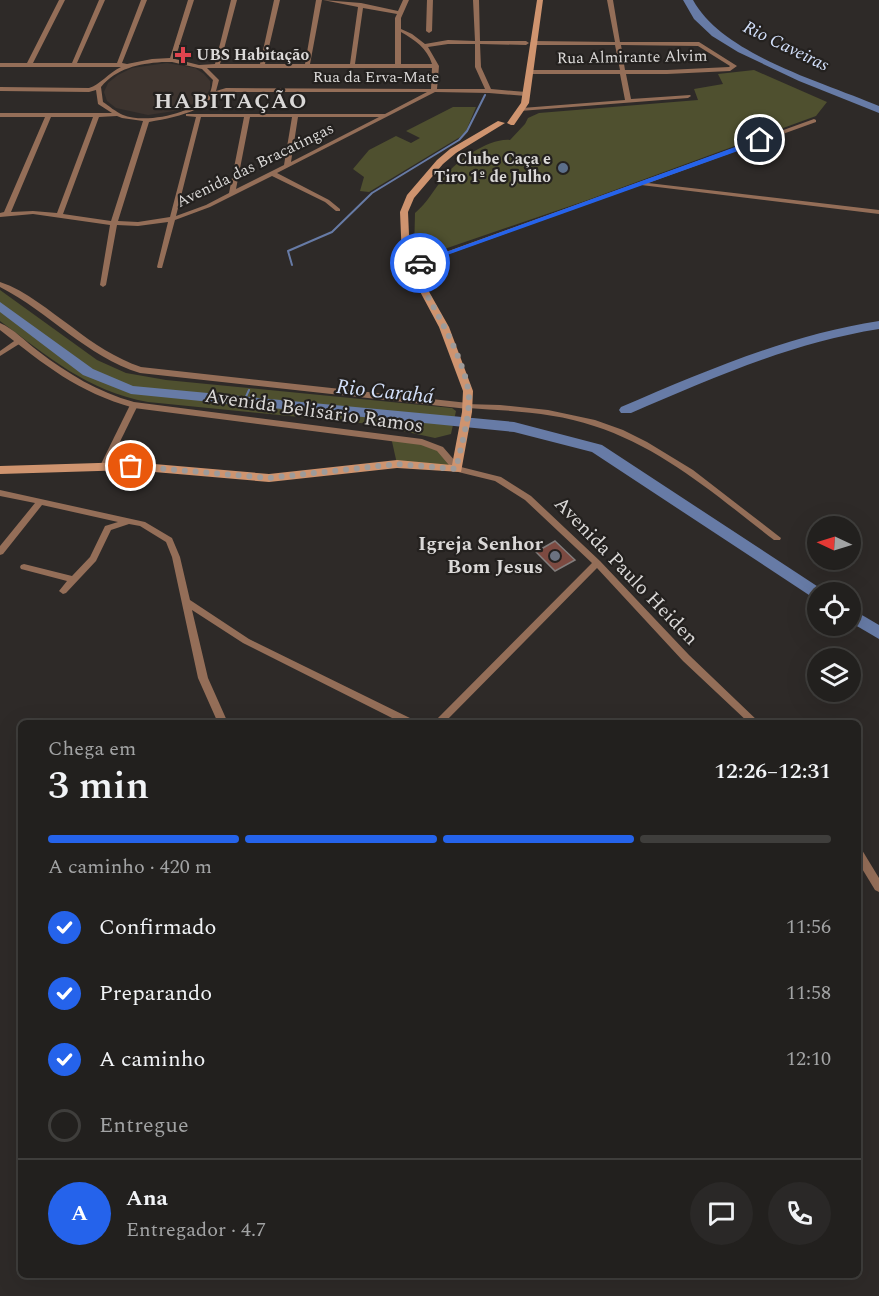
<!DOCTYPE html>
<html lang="pt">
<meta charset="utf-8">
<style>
:root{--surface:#22201e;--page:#2a2827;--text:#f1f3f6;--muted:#a2a3a4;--line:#3f3e3c;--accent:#2563eb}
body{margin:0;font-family:Spectral,serif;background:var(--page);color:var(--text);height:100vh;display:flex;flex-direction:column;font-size:22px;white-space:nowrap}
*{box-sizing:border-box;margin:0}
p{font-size:20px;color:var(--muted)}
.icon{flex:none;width:33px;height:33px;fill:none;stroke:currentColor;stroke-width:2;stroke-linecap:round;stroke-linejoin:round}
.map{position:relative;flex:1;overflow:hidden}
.side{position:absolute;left:18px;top:720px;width:843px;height:558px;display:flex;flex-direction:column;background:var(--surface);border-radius:9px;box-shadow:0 6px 24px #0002,0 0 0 2px var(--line)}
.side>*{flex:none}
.needle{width:39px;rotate:274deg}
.controls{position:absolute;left:807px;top:516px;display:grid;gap:12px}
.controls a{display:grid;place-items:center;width:54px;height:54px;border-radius:50%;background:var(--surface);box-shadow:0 6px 24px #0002,0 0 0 2px var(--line);font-size:30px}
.pin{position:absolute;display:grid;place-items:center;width:51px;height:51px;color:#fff;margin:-26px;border:3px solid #fff;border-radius:50%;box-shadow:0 2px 6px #0007}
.courier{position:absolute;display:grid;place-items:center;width:60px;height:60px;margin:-30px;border:4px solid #2563eb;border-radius:50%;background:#fff;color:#222;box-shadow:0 2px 8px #0007}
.overview em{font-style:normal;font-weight:600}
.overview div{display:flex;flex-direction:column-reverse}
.overview{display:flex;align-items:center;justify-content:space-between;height:102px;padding:0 30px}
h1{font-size:39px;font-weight:600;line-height:45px}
.bar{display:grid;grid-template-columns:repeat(4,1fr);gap:9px 6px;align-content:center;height:72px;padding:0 30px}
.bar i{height:8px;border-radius:4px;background:var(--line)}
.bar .on{background:var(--accent)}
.bar p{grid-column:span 4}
.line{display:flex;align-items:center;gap:15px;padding:0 30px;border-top:2px solid var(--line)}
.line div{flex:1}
.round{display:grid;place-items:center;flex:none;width:63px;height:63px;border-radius:32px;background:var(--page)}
ol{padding:0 30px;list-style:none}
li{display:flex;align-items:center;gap:18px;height:66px}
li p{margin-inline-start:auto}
li .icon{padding:6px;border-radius:50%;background:var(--accent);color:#fff;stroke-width:4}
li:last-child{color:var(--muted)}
li i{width:33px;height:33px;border:3px solid var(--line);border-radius:50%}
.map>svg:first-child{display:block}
.built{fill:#3d342f}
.green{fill:#4f502f}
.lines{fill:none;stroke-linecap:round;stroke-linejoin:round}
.stream{stroke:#677ba6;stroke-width:2}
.river{fill:#677ba6;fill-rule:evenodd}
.building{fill:#7c4a41;stroke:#827d7c;stroke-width:1.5}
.minor{fill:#946e58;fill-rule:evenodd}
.tertiary{fill:#946e58;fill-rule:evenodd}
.secondary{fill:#cf946f;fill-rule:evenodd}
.route{fill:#2563eb}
.done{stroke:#9e9b9a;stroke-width:6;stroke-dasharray:0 10.8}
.health-dot{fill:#e0444e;stroke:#24211f;stroke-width:2}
.service-dot{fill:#5c6f8a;stroke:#24211f;stroke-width:2}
.worship-dot{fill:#6b7280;stroke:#24211f;stroke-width:2}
.labels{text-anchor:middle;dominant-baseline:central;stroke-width:4.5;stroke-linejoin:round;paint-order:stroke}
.far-poi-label{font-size:16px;font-weight:bold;fill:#dad8d7;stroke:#24211f;text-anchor:start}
.far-street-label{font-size:16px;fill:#dad8d7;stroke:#24211f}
.far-water-label{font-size:18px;font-style:italic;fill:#d3e0fb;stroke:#24211f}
.street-label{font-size:20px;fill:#dad8d7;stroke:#24211f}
.poi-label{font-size:20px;font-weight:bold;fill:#dad8d7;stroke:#24211f;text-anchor:end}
.water-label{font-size:21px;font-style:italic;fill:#d3e0fb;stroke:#24211f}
.far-district-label{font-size:22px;font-weight:bold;letter-spacing:1.5px;fill:#dad8d7;stroke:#24211f}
</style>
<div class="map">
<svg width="879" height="1296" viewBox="0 0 879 1296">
<rect width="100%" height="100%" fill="#2e2a28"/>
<!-- built -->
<path class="built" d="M167 63 195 68 204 74 210 81V89L205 97 181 110 148 115 116 108 107 101 104 92 108 83 118 75 132 68Z"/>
<!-- green -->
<g class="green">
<path d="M754 70 827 102 816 116 585 201 424 256 414 254 415 213C428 202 434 189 445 176 458 160 489 138 510 140L525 124 528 118 539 113 698 100 694 89 723 84 718 74Z"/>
<path d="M453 107H476L466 131 460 137 369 192 360 191 364 177 353 169 369 150 396 136 411 143 420 138 406 131Z"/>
<path d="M0 290 97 360 126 373 166 380 452 408 456 411 451 434 435 438 370 424 148 402C87 391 49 357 0 321Z"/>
<path d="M391 437 432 445 457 469 397 464Z"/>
</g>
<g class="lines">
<!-- stream -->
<g class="stream">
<path d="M292 265 288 251 332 232 372 193 459 140 467 131 485 95"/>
<path d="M244 401 249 390"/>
</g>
<!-- river -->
<g class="river">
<path d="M683 0H693C723 55 823 82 879 106V113L799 81 738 52 712 36 694 19Z"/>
<path d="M0 302 93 369 133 386 514 422 602 445 826 592H818V599L812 597 592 452 514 432 131 394 83 375 0 312Z"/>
<path d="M879 321V329C791 343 712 378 631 413H621L619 410 621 407C705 371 788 335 879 321Z"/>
<path d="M850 608 879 625V639L850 622Z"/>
</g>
</g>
<!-- building -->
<path class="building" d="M555 541 575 560 555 571 536 552Z"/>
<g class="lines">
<!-- minor -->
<g class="minor">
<path d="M59 0H65L33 63H72L99 0H105L77 63H117L141 0H147L122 63 127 64 152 59 170 58 188 0H194L175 59 199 65 215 64 231 0H237L220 64H260L274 0H280L265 64H305L316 0H322L310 64H350L358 7 323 0 361 3 398 11 403 0H409L401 18V29L412 34 425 44 448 40 475 41 473 0H479L480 41H526L529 43 526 45 480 44 481 67 491 89 526 92 529 94 526 96 489 93 435 92 277 173 329 200 340 209V211H336L325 202 272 176 210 207 175 220 162 268H158L157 267 168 222 138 226 117 225 106 285 103 287 100 285 110 225 33 214 0 217V213L4 212 45 117H0V113H112L98 104 96 90 89 92 0 91V87L89 88C100 85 108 73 121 67H0V63H27ZM363 8 397 14 395 18V64H355ZM401 32C415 40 427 48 432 64H401ZM448 44H475V67L485 89H437L439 66 428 47ZM162 62H172L202 69 213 80C212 84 212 90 209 94 194 114 145 124 123 115 116 112 109 106 103 102L101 87C117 68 138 64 162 62ZM207 68H432L431 89 226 88 216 91 219 80ZM226 92H427L385 114H186V116L196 117 170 217 138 222 118 221 149 122C166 119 181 116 197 109 209 102 210 96 226 92ZM117 116 122 118 143 121 111 221 63 214 99 117ZM51 117H93L57 213 33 211 11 212ZM201 117H244L229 193 206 205 176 216ZM250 117H292L284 165 236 189ZM298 117H379L291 162Z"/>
<path d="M427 0H433L432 31 429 33 426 31Z"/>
<path d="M607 0H613L620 42H699L737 66 730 71 667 74H626L631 99 690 95 691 96 688 98 520 111 519 110 522 108 625 100 620 74H529L526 72 529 70H620L615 45H533L530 43 533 41 615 42ZM621 45 698 46 730 66 729 67 667 70H625Z"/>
<path d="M814 119 816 120V122L648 183 879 210V214L641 185 412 267 410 268 407 266Z"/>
<path d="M17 339H23L24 341 0 356V351Z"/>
<path d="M131 403H137L138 405 108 466 104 469 101 468 100 466Z"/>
<path d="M465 404 500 405 548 410 595 420 623 430 647 442 693 470 781 538 780 540H774C718 497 663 448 594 426 554 412 510 411 468 408H465Z"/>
<path d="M457 466 501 477 531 496 600 561 689 655 760 723H749L683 661 597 568 444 723H433L592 563 525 500 495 481 454 471 453 469Z"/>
<path d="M0 490 145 522 172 538 180 557 190 600 249 639 414 720 416 723H402L243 643 192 610 208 678 228 723H218L198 678 172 557 166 542 140 526 129 524 111 530 96 561 66 593 63 594 59 591 67 581 21 569 20 567 21 565 24 564 72 576 90 557 105 526 118 522 42 505 3 554 0 555V546L35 503 0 496Z"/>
<path d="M858 848 862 850 879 878V892L875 890 858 862Z"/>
</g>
<!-- tertiary -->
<g class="tertiary">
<path d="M0 282C27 291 49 311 72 327 94 344 115 358 141 367L468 403 472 406 468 409 140 373C87 357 49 312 0 287Z"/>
<path d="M0 323C14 329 26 342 38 351 68 374 98 392 134 402L422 439 443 447 462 469 457 472 454 471 437 451 421 445 134 408C77 392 45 365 0 330Z"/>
</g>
<!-- secondary -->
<g class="secondary">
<path d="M537 0H543L529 103 514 125H511L507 123 521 103Z"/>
<path d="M498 121 505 123 456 153 443 164 414 198 408 212 410 258 449 327 473 391 472 412 461 472 397 468 269 482 131 470 0 474V466L131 462 269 474 397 460 452 465 462 412 463 391 439 327 402 258 400 212 407 195 437 160 450 149Z"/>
</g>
</g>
<!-- route -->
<path class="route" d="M760 138 763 142 422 264 416 263Z"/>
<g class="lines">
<!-- done -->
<path class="done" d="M131 466 269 478 397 464 456 469C461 447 468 423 469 401 470 365 428 297 410 266L420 263"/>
</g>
<!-- markers -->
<path class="health-dot" d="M180 46h6v6h6v6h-6v6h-6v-6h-6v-6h6z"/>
<circle class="service-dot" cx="563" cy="168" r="6"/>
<circle class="worship-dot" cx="555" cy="556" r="6"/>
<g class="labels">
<!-- far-poi labels -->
<g class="far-poi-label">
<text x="196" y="55">UBS Habitação</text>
<text x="551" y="159" text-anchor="end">Clube Caça e<tspan x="551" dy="18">Tiro 1º de Julho</tspan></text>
</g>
<!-- far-street labels -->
<g class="far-street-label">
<text transform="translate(632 57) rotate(-1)">Rua Almirante Alvim</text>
<text x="376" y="77">Rua da Erva-Mate</text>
<text transform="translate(255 165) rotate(-26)">Avenida das Bracatingas</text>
</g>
<!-- far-water labels -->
<g class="far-water-label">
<text transform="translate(786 46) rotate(26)">Rio Caveiras</text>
</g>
<!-- street labels -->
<g class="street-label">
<text transform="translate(314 411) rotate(8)">Avenida Belisário Ramos</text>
<text transform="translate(626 571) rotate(46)">Avenida Paulo Heiden</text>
</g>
<!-- poi labels -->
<g class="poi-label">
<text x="543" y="544">Igreja Senhor<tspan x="543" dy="23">Bom Jesus</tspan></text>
</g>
<!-- water labels -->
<g class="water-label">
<text transform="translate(385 392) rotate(6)">Rio Carahá</text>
</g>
<!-- far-district labels -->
<g class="far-district-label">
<text x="231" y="101">HABITAÇÃO</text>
</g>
</g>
</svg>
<div class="controls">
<a><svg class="needle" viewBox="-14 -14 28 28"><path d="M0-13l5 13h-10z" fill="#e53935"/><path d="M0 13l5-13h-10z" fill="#a2a3a4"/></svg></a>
<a><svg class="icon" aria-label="locate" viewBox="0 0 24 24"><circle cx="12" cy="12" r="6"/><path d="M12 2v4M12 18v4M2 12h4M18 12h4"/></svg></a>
<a><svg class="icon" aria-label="layers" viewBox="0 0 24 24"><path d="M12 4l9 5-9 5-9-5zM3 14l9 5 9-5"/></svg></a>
</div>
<div class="pin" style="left:131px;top:466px;background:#ea580c"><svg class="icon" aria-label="bag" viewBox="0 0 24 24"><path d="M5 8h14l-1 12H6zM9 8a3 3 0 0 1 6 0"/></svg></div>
<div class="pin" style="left:760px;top:140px;background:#1f2937"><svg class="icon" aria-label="home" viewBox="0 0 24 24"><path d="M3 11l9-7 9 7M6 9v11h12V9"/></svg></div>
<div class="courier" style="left:420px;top:263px"><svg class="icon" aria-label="car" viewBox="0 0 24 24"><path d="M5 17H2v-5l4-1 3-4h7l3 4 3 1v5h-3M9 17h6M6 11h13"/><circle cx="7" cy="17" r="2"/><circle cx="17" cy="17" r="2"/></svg></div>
<section class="side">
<div class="overview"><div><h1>3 min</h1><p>Chega em</p></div><em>12:26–12:31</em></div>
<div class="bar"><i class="on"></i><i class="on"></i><i class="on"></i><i></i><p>A caminho · 420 m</p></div>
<ol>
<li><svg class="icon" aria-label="check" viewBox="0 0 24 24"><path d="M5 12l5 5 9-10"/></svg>Confirmado<p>11:56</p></li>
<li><svg class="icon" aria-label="check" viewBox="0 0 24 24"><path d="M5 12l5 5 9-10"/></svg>Preparando<p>11:58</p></li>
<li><svg class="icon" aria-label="check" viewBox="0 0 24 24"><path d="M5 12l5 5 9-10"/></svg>A caminho<p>12:10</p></li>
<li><i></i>Entregue</li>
</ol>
<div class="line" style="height:108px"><b class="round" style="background:var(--accent);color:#fff">A</b><div><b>Ana</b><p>Entregador · 4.7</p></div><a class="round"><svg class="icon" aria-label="chat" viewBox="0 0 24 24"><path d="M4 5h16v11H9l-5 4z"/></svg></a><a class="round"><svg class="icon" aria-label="phone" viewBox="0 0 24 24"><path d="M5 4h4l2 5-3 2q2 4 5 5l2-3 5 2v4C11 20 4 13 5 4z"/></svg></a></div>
</section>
</div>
